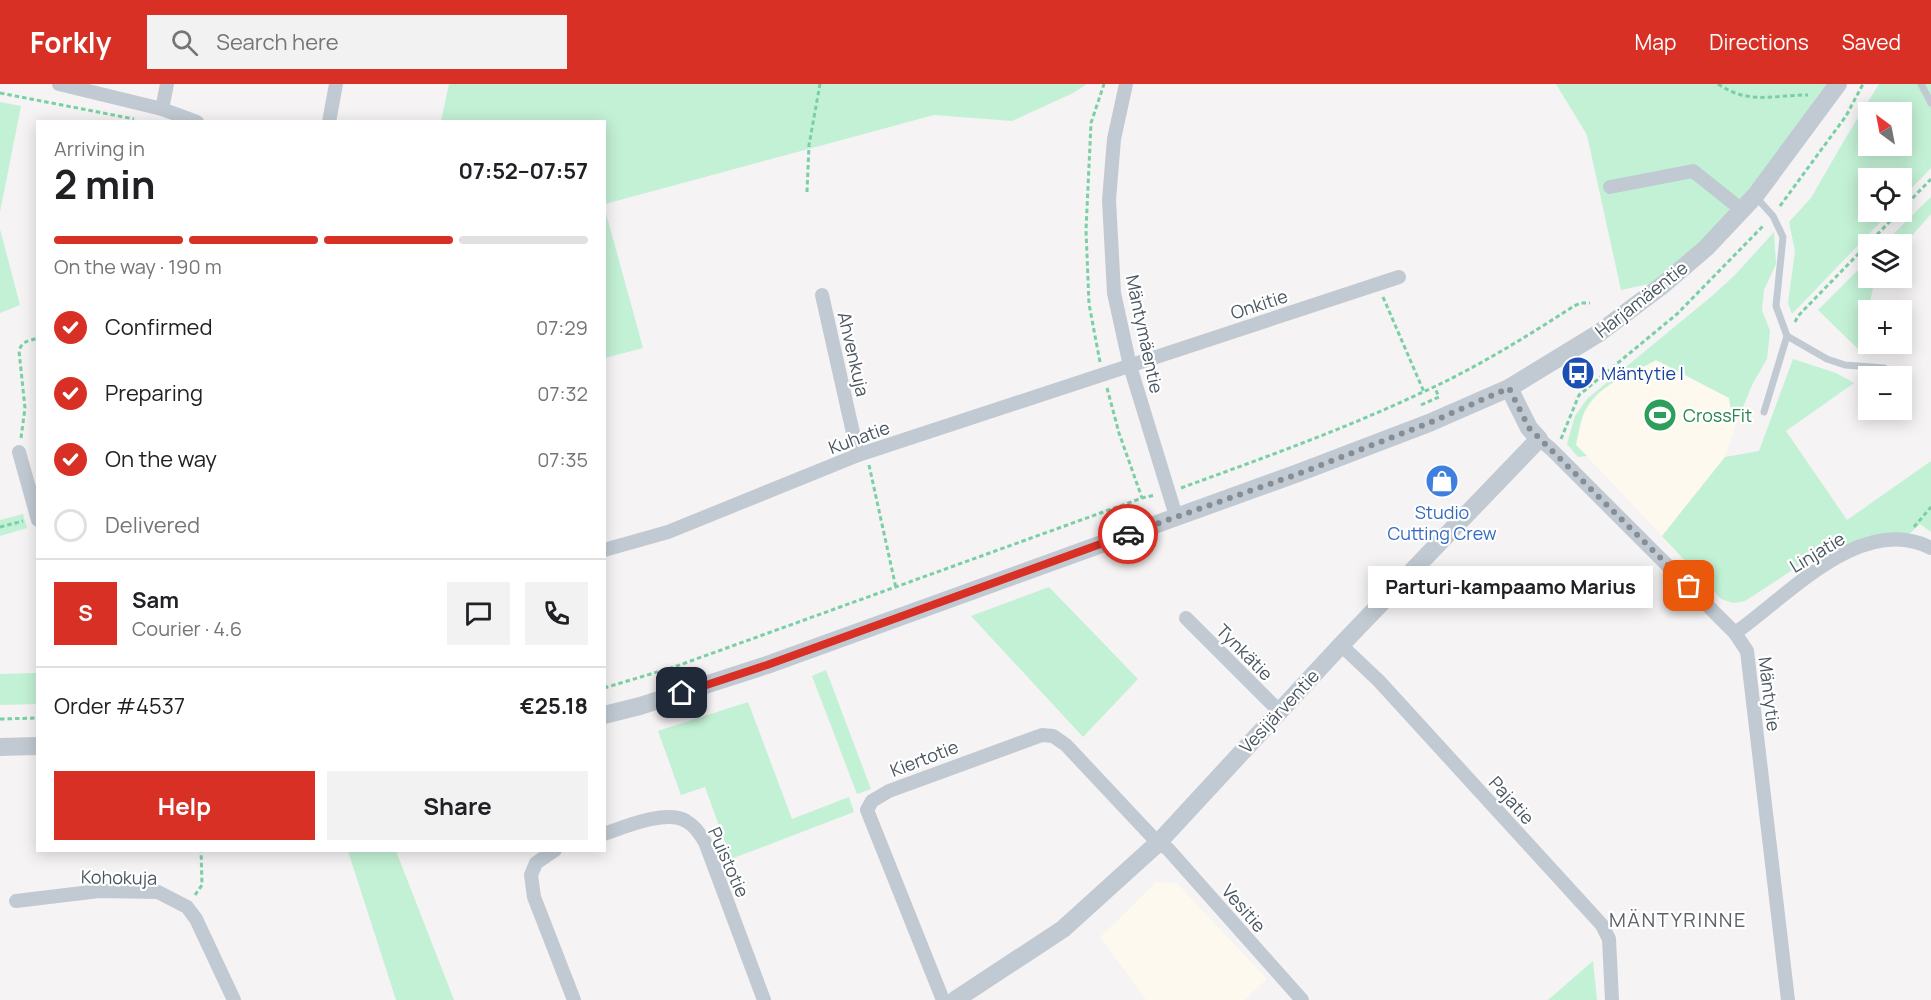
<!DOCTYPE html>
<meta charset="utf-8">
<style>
:root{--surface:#fff;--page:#f2f2f2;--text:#202124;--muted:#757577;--line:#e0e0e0;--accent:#d93025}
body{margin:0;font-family:Manrope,sans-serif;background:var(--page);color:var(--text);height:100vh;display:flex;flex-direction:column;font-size:22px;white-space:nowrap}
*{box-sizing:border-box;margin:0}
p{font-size:20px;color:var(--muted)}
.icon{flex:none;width:33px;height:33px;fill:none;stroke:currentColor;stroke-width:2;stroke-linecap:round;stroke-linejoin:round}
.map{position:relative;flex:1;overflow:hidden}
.side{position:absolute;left:36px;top:36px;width:570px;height:732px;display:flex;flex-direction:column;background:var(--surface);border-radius:0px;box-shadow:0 3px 15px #0003}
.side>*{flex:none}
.needle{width:39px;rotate:328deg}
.tools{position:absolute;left:1858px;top:18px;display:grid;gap:12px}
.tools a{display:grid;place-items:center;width:54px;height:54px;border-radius:0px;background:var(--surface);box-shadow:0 3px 15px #0003;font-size:30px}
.pin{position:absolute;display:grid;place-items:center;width:51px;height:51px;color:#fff;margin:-26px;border-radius:12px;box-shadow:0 3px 9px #0006}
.courier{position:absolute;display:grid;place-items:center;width:60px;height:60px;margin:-30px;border:4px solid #d93025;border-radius:50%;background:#fff;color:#222;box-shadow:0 2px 8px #0007}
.bubble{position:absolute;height:42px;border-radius:0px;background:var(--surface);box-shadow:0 3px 15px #0003;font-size:20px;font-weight:700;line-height:42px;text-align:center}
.head em{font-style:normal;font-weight:700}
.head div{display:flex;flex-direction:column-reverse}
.head{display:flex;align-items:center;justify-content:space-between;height:102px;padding:0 18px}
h1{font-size:39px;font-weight:700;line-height:45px}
.bar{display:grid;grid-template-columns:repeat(4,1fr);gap:9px 6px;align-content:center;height:72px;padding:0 18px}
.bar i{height:8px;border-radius:4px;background:var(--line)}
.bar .on{background:var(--accent)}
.bar p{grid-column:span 4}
.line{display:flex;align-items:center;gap:15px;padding:0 18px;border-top:2px solid var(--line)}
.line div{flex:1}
.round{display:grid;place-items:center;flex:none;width:63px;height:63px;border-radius:0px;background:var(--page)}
ol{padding:0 18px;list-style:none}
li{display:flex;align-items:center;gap:18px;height:66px}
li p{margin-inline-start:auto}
li .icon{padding:6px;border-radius:50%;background:var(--accent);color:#fff;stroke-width:4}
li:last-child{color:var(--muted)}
li i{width:33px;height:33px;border:3px solid var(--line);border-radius:50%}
.button{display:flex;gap:12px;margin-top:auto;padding:12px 18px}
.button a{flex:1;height:69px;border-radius:0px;background:var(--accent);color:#fff;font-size:24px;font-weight:700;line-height:69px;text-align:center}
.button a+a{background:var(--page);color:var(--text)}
header{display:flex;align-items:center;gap:36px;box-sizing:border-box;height:84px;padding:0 30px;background:var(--accent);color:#fff}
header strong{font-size:28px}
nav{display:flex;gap:33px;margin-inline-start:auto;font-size:21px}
.search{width:420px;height:54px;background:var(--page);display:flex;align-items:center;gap:15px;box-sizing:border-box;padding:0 21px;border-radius:0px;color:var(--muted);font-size:22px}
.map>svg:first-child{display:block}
.commercial{fill:#fdf9ef}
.green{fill:#c3f1d5;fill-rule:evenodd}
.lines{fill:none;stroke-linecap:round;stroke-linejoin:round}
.path{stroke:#7ad0a6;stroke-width:3;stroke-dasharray:4.5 3;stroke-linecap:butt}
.service{stroke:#c1cad2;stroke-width:7}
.minor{stroke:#c1cad2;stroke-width:14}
.tertiary{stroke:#c1cad2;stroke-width:18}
.done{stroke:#868d94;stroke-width:6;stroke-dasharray:0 10.8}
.route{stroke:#d93025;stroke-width:8}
.labels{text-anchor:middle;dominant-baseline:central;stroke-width:4.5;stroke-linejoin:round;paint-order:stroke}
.street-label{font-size:18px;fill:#4a5661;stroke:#fff}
.transit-label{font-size:18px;fill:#164399;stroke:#fff;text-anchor:start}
.leisure-label{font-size:18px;fill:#27864d;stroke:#fff;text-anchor:start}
.shop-label{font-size:18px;fill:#366cbe;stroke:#fff}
.neighbourhood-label{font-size:20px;letter-spacing:1.5px;fill:#5f6368;stroke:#fff}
</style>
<header>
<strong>Forkly</strong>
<div class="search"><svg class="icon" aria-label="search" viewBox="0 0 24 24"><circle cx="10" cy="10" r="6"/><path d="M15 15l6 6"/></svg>Search here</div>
<nav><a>Map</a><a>Directions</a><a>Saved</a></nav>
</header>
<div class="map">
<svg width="1931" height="916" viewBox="0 0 1931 916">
<rect width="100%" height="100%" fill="#f5f3f3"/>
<!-- commercial -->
<g class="commercial">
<path d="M1656 276 1729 314 1732 333 1738 335 1725 373 1662 452 1576 361 1584 329 1599 309 1620 294Z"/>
<path d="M1156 798 1177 799 1267 895 1245 916H1146L1100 853Z"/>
</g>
<!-- green -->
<g class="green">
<path d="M449 0H1087L1073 9 1012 37 934 31 605 120 604 38 441 37Z"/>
<path d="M1556 0H1838L1755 112 1662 197 1621 206 1587 51Z"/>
<path d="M1879 0H1931V84L1902 114V94H1869V128H1890L1792 230 1788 219 1795 167 1789 138 1811 114 1845 55ZM1869 28H1902V62H1869Z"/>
<path d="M0 18 21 22 0 128Z"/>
<path d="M1931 113V130L1902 163V160H1883Z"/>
<path d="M604 122 643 264 605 274H604Z"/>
<path d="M0 145 20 221 0 229Z"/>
<path d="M1774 148 1776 180 1764 206 1762 226 1770 247 1767 275 1753 299 1738 335 1732 333 1729 314 1656 276C1630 291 1597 300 1584 329 1580 338 1578 351 1576 361L1587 372 1578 373 1567 360 1575 332 1587 315 1712 212 1735 191Z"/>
<path d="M1869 175V194H1875L1860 267 1818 226Z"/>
<path d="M1793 275 1836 289 1854 299 1786 347 1847 436 1931 377V448L1920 440 1903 456 1871 458 1812 488 1846 451 1745 517 1733 519 1721 515 1662 452 1725 373 1759 367Z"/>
<path d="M23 430 27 444 0 452V436Z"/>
<path d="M1049 503 1138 595 1083 653 971 532Z"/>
<path d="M826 586 871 705 857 710 812 592Z"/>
<path d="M37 589V620L0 621V590Z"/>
<path d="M748 618 792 735 849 713 854 728 731 775 705 703 681 711 658 647Z"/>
<path d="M348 767H396L454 916H396Z"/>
<path d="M1593 877 1597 916H1548Z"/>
</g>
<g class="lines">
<!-- path -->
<g class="path">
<path d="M1718 0C1749 21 1773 11 1808 11"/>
<path d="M0 9 134 35"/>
<path d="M807 108 809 61 820 0"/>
<path d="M1780 122 1846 32 1863 0"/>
<path d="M1902 125 1931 95"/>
<path d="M1383 213 1424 308"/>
<path d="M1795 238 1798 232 1899 128"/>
<path d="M1100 278 1089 220 1086 146 1091 39 1104 0"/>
<path d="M1107 304 1119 349 1142 414"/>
<path d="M1421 321 1439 313 1434 302"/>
<path d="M21 354 25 324 19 267C22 257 28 257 38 254"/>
<path d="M1561 355 1579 311 1677 230 1764 141"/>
<path d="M869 381 896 504"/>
<path d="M1181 404C1263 374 1345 345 1423 308 1476 284 1526 253 1574 222L1581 219H1590"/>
<path d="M0 443 23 437"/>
<path d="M1914 443 1931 423"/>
<path d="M604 604 674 583 1142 414 1155 411"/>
<path d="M0 635 38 634"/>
<path d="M195 811 202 801 201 766"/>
</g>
<!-- service -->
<g class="service">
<path d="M1921 0 1931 19"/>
<path d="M1755 112 1773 132 1783 153 1776 222 1787 252 1827 275 1845 281 1884 284"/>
<path d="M1764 328 1787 252"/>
</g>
<!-- minor -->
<g class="minor">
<path d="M59 0 162 25 197 38"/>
<path d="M1126 0 1114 55 1109 116 1114 209 1130 282 1176 432"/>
<path d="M162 25 167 0"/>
<path d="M329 38 336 0"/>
<path d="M1610 103 1693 87 1742 126"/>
<path d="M822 211 858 371"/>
<path d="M1539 355 1551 365 1735 549 1747 567 1788 916"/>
<path d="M19 368 38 436"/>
<path d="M604 466 668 448 858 371 1399 193"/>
<path d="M1186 534 1279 627"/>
<path d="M1735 549C1787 513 1861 428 1931 464"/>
<path d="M1341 561 1379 597 1602 841 1609 855 1612 916"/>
<path d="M604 750C624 743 667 725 686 737 695 742 699 749 705 758L764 916"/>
<path d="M555 766 536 779 531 791 534 813 574 916"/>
<path d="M16 817 99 807 158 808 187 823 196 835 234 916"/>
<path d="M943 916 867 726 872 717 889 707 1042 651 1053 652 1066 661 1158 759 1168 765 1302 916"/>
</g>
<!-- tertiary -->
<g class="tertiary">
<path d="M604 631 640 622 767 581 1298 389 1429 339 1509 304 1599 249 1664 200 1706 164 1755 112 1838 0"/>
<path d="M0 663 38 662"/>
<path d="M955 916 1063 845 1158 759 1341 561 1539 355 1529 344 1509 304"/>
</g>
</g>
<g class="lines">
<!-- done -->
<path class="done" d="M1128 450 1298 390 1429 339 1509 304 1529 344 1689 502"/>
<!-- route -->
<path class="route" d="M682 609 767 581 1128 450"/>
</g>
<!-- icons -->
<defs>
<g id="bus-disc" transform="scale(1.725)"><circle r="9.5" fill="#1a4fb4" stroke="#fff"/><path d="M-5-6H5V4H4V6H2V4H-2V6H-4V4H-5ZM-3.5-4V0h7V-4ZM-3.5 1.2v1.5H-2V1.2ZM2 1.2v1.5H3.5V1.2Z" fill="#fff"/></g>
<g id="stadium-disc" transform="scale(1.725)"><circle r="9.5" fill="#2e9e5b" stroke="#fff"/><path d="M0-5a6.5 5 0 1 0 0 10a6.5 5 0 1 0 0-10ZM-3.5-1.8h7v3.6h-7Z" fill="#fff"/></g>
<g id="shop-disc" transform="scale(1.725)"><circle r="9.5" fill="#3f7fe0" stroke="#fff"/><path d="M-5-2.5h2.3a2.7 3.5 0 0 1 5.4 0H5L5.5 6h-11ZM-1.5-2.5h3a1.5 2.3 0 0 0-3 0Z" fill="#fff"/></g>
</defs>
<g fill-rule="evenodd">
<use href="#bus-disc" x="1578" y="289"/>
<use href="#stadium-disc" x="1660" y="331"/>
<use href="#shop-disc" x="1442" y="397"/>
</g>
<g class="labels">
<!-- street labels -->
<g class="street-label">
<text transform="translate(1641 215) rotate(-38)">Harjamäentie</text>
<text transform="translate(1259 220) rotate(-18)">Onkitie</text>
<text transform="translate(1145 250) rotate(78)">Mäntymäentie</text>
<text transform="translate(854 270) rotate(77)">Ahvenkuja</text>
<text transform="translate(859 353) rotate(-20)">Kuhatie</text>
<text transform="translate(1817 468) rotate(-31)">Linjatie</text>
<text transform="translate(1245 568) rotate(45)">Tynkätie</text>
<text transform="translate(1770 610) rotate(83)">Mäntytie</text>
<text transform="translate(1279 627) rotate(-47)">Vesijärventie</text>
<text transform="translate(924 674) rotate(-21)">Kiertotie</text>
<text transform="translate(1512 716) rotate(48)">Pajatie</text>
<text transform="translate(729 778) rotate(66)">Puistotie</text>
<text transform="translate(119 793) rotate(1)">Kohokuja</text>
<text transform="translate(1244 824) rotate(49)">Vesitie</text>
</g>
<!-- transit labels -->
<g class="transit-label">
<text x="1601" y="289">Mäntytie I</text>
</g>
<!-- leisure labels -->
<g class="leisure-label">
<text x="1683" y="331">CrossFit</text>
</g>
<!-- shop labels -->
<g class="shop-label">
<text x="1442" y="428">Studio<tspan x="1442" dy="21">Cutting Crew</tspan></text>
</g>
<!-- neighbourhood labels -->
<g class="neighbourhood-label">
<text x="1678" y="835">MÄNTYRINNE</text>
</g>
</g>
</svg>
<div class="tools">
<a><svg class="needle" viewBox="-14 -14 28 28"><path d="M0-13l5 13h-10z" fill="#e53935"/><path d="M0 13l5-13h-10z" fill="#757577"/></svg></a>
<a><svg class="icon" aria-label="locate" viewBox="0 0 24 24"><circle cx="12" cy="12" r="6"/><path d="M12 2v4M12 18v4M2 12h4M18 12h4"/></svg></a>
<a><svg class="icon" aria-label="layers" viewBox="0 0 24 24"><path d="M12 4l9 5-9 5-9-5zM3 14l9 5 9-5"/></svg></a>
<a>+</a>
<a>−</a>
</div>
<div class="pin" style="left:1689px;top:502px;background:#ea580c"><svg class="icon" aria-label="bag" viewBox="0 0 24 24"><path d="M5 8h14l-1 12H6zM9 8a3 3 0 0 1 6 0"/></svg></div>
<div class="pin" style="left:682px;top:609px;background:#1f2937"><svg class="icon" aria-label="home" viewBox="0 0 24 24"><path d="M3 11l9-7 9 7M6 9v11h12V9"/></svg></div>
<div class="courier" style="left:1128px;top:450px"><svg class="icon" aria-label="car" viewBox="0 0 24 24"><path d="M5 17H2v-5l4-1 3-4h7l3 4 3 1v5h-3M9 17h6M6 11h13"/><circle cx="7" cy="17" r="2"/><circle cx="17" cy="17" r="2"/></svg></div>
<div class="bubble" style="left:1368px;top:482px;width:285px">Parturi-kampaamo Marius</div>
<section class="side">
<div class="head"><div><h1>2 min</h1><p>Arriving in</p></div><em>07:52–07:57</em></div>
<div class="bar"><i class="on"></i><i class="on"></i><i class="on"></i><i></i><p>On the way · 190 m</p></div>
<ol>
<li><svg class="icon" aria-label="check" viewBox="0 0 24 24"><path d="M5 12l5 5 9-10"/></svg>Confirmed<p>07:29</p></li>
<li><svg class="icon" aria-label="check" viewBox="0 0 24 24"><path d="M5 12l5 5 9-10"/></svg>Preparing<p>07:32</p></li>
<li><svg class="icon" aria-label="check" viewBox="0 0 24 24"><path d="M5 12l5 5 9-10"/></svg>On the way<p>07:35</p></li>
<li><i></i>Delivered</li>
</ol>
<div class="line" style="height:108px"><b class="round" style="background:var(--accent);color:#fff">S</b><div><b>Sam</b><p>Courier · 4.6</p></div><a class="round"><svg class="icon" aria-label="chat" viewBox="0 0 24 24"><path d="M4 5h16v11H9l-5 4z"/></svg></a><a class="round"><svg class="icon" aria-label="phone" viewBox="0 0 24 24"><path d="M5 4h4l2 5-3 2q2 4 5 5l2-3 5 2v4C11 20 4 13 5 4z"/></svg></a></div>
<div class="line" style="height:78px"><div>Order #4537</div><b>€25.18</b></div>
<div class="button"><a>Help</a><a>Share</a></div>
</section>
</div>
